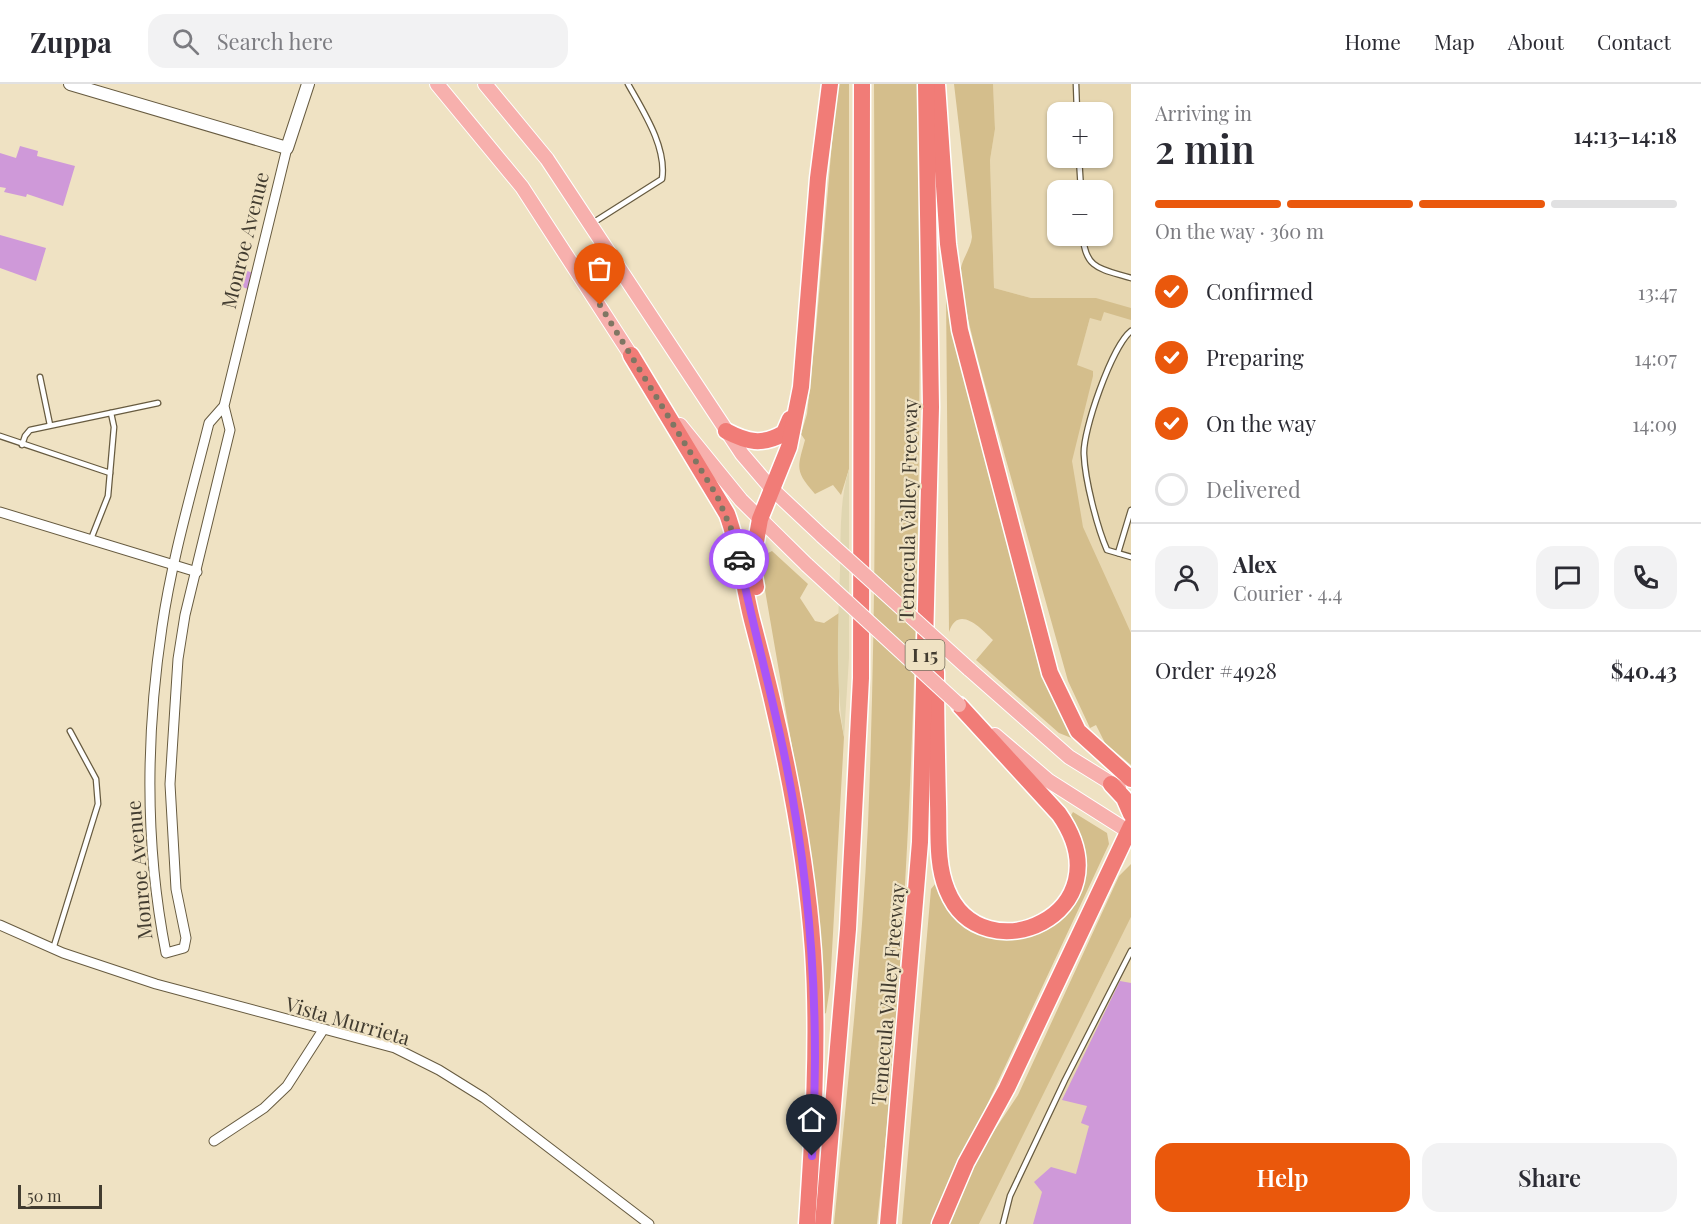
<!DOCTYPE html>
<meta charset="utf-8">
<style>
:root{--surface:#fff;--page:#f2f2f3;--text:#2b2b33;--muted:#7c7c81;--line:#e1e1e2;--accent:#ea580c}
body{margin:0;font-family:"Playfair Display",serif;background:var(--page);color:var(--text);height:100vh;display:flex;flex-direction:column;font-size:22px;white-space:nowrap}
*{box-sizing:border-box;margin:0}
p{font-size:20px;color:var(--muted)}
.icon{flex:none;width:33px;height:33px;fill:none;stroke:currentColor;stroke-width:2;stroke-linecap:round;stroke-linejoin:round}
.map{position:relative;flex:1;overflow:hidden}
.drawer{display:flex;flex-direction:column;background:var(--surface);width:570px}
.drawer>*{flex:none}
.controls{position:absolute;left:1047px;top:18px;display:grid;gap:12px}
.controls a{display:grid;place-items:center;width:66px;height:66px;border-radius:12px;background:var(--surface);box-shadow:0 2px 4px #0004;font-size:30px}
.scale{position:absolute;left:18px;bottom:15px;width:84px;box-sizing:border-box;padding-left:6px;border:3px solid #423c30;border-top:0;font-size:16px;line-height:21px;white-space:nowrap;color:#423c30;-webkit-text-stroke:4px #efe2c3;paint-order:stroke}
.pin{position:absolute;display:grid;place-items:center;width:51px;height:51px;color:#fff;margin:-62px -26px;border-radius:50% 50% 50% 0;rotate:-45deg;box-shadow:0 0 6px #0007}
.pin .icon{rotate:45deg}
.courier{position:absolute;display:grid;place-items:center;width:60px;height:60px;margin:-30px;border:4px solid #a855f7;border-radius:50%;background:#fff;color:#222;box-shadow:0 2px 8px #0007}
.overview em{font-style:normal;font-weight:600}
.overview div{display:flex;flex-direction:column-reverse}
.overview{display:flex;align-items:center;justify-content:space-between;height:102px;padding:0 24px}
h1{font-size:39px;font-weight:600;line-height:45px}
.bar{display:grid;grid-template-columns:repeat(4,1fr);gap:9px 6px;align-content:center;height:72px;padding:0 24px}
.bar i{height:8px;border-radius:4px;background:var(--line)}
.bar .active{background:var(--accent)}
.bar p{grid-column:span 4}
.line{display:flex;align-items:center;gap:15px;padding:0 24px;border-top:2px solid var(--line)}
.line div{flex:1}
.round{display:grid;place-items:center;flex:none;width:63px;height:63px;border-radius:18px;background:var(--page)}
ol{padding:0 24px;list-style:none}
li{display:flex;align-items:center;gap:18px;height:66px}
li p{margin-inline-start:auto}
li .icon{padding:6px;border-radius:50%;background:var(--accent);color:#fff;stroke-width:4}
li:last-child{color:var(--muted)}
li i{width:33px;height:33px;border:3px solid var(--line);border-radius:50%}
.button{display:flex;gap:12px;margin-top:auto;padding:12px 24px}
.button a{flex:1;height:69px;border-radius:18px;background:var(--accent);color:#fff;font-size:24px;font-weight:600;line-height:69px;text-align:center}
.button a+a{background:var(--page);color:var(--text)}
header{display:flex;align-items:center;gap:36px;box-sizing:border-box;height:84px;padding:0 30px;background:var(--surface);border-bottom:2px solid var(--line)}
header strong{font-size:28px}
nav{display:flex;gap:33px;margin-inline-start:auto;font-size:21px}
.search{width:420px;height:54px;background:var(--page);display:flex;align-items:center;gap:15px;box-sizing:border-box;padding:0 21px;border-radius:18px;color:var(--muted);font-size:22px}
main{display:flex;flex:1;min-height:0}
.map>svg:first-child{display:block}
.built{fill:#e7d7b1;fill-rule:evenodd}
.green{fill:#d4be8c}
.sand{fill:#e0d6b1}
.building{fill:#cf99d9}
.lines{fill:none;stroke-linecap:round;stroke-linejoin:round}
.lane-casing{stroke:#675b40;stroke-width:7}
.street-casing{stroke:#675b40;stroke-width:11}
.secondary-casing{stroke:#675b40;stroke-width:14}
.primary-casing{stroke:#fff;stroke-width:16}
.highway-casing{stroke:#fff;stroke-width:19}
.lane{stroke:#fff;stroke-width:4.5}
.street{stroke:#fff;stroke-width:9}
.secondary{stroke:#fff;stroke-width:12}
.primary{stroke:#f7b0ad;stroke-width:14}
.highway{stroke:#f17c77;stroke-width:16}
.primary-bridge-casing{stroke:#fff;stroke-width:16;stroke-linecap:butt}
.primary-bridge{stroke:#f7b0ad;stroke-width:14}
.done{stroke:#7f7663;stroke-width:6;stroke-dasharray:0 10.8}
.route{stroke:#a855f7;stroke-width:8}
.labels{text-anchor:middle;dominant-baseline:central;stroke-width:4.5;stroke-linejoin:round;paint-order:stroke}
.shield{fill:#efe2c3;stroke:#766e5c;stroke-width:1.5}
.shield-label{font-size:18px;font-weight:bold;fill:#423c30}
.street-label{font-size:20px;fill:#423c30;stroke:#efe2c3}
</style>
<header>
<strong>Zuppa</strong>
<div class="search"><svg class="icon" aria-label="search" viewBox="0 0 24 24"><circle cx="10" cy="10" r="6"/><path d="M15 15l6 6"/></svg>Search here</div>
<nav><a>Home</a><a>Map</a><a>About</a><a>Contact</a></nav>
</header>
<main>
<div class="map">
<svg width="1131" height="1140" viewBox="0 0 1131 1140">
<rect width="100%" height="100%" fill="#efe2c3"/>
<!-- built -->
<g class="built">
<path d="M993 0H1131V589L1054 421 1076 282 1096 214H1031L994 204 990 76 995 45ZM1058 28H1102V74H1058ZM1058 106H1102V152H1058Z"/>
<path d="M1131 833V1140H979L995 1106Z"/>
</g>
<!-- green -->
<g class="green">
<path d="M837 0H849V385L841 411 833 401 815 410C795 387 797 385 805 356L801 350 807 330 816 245Z"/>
<path d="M874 0H919C922 381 919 761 877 1140H834C847 1007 862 873 868 740 878 494 875 247 874 0Z"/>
<path d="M954 0H993L995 45 990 76 994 204 1031 214H1096L1131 224V236L1104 228 1101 237 1090 234 1077 281 1093 287V292L1072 377 1083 443 1131 549V681L1105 659 1096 641 1090 644 1068 597 980 283C973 255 961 212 961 184 962 176 971 164 972 153Z"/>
<path d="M946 208H948L1074 655 1059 649 976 576 993 556C981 544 958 520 949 548Z"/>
<path d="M772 467 808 500 800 514 815 537 824 539 839 529V626L844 653 830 903 826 929 824 930H821L795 680 761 483 762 472Z"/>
<path d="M1073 728 1107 749 1109 760 958 1083 935 1140H902L931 805 936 799 945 816 1009 853 1081 801C1088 777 1086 753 1070 733Z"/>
<path d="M1131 780V833L979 1140H949L978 1071 1018 1011 1119 792Z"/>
</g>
<!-- sand -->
<path class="sand" d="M849 385V574L844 653C835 598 838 541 840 486 841 451 839 419 849 385Z"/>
<!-- building -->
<g class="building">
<path d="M20 62 38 67 37 72 75 82 63 122 27 110 26 113 4 108 6 104 0 103V69L16 74Z"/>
<path d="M0 151 46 164 36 197 0 184Z"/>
<path d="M239 184 253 189 248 205 234 200Z"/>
<path d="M1120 897 1131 899V1140H1033L1042 1108 1034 1098 1051 1083 1076 1090 1089 1042 1081 1039 1087 1022 1062 1016Z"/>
</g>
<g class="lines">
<!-- lane casing -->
<g class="lane-casing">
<g id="lane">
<path d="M1076 0 1077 28"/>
<path d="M1079 74 1081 106"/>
<path d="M591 140 662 95C667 63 643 27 628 0"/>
<path d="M1083 152C1085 186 1102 185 1131 194"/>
<path d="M1131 247C1112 262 1082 348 1084 371 1085 396 1097 443 1107 466L1131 473"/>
<path d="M40 293 50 341"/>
<path d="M0 352 110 389 108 412 91 455"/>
<path d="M22 361 25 352 30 346 158 319"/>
<path d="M110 389 114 343 111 329"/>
<path d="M1118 469 1131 426"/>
<path d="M53 865 98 720 96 695 70 647"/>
<path d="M1003 1140 1010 1112 1065 996 1131 867"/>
</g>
</g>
<!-- street casing -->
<g class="street-casing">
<g id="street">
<path d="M224 322 230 346 185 531 178 575 170 700 176 805 186 854 184 864 166 869C145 763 146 650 162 543 172 474 192 407 209 339L224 322 287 64"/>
<path d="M0 428 197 488"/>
<path d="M0 841 63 869 156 900 395 964 439 986 484 1014 649 1140"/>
<path d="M214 1057 264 1024 287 1002 323 946"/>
</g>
</g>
<!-- secondary casing -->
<g class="secondary-casing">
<path id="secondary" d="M70 0 287 64 308 0"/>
</g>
<!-- primary casing -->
<g class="primary-casing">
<g id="primary">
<path d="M437 0 522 103 636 279"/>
<path d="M485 0 547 75 742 370 771 404 822 452"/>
<path d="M680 341 741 416 807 481"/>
<path d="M969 585 1069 673 1119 704"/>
<path d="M995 651 1049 697 1131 749"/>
</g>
</g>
<!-- highway casing -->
<g class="highway-casing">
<g id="highway">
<path d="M937 0 948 160 960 246 1050 589 1078 647 1131 695"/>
<path d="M631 271 727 430C740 465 743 501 752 536 781 644 805 755 813 867 819 958 813 1049 807 1140"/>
<path d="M726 347C747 358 762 362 784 349L790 335"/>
<path d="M756 503 752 480 760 435 789 363 801 303 818 94 830 0"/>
<path d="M936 588C936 632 937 676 938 720 939 747 936 780 947 806 982 893 1129 830 1059 730L959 621"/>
<path d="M1111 700 1124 714 1131 730"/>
<path d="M823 1140 848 845 861 594 862 0"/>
<path d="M888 1140 920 758 931 323 926 0"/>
<path d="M940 1140 966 1079 1007 1004 1131 742"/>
</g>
</g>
<!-- lane -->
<use href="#lane" class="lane"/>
<!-- street -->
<use href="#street" class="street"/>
<!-- secondary -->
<use href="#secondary" class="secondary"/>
<!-- primary -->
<use href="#primary" class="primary"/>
<!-- highway -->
<use href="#highway" class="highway"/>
<!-- primary-bridge casing -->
<g class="primary-bridge-casing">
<g id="primary-bridge">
<path d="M822 452 969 585"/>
<path d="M807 481 959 621"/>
</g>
</g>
<!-- primary-bridge -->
<use href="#primary-bridge" class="primary-bridge"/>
</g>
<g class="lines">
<!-- done -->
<path class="done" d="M600 221 717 412 735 454 739 475"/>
<!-- route -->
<path class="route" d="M739 475C753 543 772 610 786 679 812 808 820 940 812 1072"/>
</g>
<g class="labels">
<!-- shield labels -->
<rect class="shield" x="905.5" y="556" width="39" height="30" rx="4.5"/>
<g class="shield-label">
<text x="925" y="571">I 15</text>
</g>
<!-- street labels -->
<g class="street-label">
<text transform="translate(244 156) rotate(-76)">Monroe Avenue</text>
<text transform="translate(907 426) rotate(-89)">Temecula Valley Freeway</text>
<text transform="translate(138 786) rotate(-95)">Monroe Avenue</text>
<text transform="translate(887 910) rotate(-85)">Temecula Valley Freeway</text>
<text transform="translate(348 936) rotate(16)">Vista Murrieta</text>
</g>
</g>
</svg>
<div class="controls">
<a>+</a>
<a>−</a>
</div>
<div class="scale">50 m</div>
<div class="pin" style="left:600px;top:221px;background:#ea580c"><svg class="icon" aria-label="bag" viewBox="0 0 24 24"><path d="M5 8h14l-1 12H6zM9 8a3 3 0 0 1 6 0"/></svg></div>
<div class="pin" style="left:812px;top:1072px;background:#1f2937"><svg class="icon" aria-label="home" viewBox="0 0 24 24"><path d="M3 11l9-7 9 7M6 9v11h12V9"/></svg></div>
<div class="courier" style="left:739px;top:475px"><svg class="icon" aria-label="car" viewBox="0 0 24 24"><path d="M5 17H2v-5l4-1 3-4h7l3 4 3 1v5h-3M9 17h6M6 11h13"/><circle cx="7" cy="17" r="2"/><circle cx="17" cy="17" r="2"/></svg></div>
</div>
<section class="drawer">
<div class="overview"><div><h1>2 min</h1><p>Arriving in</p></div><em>14:13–14:18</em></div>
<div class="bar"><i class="active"></i><i class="active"></i><i class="active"></i><i></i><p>On the way · 360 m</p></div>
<ol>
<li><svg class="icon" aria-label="check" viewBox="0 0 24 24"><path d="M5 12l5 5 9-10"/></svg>Confirmed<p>13:47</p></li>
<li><svg class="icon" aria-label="check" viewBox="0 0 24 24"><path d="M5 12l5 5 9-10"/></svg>Preparing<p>14:07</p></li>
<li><svg class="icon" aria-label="check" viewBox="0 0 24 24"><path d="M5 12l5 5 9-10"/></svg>On the way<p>14:09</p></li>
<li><i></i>Delivered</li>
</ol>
<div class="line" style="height:108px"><a class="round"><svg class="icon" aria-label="person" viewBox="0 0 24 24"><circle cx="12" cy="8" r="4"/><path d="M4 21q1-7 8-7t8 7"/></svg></a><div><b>Alex</b><p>Courier · 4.4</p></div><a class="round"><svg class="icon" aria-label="chat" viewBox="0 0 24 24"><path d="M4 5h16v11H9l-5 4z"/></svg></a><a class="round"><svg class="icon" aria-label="phone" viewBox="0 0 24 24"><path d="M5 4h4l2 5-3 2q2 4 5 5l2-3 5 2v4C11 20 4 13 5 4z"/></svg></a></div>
<div class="line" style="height:78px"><div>Order #4928</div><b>$40.43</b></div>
<div class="button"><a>Help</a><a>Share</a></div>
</section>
</main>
